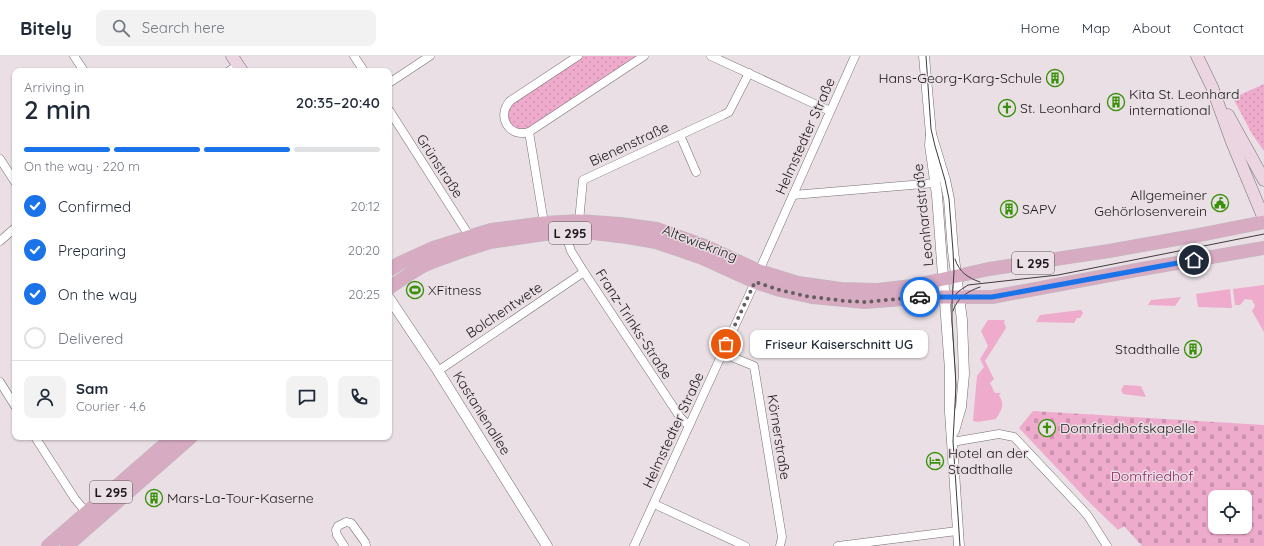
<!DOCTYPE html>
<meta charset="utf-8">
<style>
:root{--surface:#fff;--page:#f2f2f3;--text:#1f2937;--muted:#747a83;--line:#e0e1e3;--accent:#1a73e8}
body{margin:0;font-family:Quicksand,sans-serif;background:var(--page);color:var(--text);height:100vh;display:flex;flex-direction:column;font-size:15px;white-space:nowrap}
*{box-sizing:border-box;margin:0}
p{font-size:13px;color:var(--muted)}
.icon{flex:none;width:22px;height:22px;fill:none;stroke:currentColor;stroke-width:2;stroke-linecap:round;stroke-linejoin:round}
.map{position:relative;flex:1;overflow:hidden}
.sheet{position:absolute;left:12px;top:12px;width:380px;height:372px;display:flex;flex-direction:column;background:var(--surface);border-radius:8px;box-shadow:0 1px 3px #0004}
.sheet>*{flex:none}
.tools{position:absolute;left:1208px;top:434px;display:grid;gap:8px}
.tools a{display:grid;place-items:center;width:44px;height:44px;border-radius:8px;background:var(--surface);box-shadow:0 1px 3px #0004;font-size:20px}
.pin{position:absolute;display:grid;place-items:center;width:34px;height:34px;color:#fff;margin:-17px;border:2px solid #fff;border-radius:50%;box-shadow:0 1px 4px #0007}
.courier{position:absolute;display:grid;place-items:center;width:40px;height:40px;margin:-20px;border:3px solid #1a73e8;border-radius:50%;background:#fff;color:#222;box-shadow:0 1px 5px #0007}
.bubble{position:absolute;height:28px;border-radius:8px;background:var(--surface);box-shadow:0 1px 3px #0004;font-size:13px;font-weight:600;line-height:28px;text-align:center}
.summary em{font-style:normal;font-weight:600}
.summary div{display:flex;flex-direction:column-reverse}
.summary{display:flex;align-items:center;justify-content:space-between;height:68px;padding:0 12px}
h1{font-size:26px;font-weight:600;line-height:30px}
.bar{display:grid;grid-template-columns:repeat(4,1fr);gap:6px 4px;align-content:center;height:48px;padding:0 12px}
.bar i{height:5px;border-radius:3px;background:var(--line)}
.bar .selected{background:var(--accent)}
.bar p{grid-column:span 4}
.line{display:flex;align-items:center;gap:10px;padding:0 12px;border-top:1px solid var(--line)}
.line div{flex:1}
.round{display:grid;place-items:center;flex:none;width:42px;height:42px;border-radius:8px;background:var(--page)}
ol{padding:0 12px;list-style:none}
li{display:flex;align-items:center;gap:12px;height:44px}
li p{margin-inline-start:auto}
li .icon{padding:4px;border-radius:50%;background:var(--accent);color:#fff;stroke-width:4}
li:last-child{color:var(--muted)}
li i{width:22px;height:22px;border:2px solid var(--line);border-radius:50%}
header{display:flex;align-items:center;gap:24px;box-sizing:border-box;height:56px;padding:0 20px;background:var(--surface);border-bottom:1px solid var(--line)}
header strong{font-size:19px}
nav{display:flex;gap:22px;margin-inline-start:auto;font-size:14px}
.search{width:280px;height:36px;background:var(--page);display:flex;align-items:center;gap:10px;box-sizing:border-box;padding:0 14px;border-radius:8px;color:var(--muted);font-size:15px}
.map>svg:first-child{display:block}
.grass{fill:#efabcc}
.cemetery{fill:url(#cemetery-stones);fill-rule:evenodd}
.park{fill:url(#park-dots)}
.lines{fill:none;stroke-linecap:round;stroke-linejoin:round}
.minor-casing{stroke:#766d71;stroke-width:9}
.tertiary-casing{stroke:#766d71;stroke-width:11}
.secondary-casing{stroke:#766d71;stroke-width:13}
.primary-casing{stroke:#bfbebf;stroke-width:14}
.minor{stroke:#fff;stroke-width:8}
.tertiary{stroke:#fff;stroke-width:10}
.secondary{stroke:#ebd5e0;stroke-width:12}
.primary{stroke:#d7abc1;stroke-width:13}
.tram{stroke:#403b3d;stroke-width:1}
.done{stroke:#645e61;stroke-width:4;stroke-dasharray:0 7.2}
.route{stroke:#1a73e8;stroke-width:5}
.labels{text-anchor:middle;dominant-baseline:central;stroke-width:3;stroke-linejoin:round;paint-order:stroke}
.shield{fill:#e9dfe4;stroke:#5a5457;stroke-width:1}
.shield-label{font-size:13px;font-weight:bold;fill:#1c181a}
.poi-label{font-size:14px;fill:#1c181a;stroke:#e9dfe4;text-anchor:start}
.street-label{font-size:14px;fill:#1c181a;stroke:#e9dfe4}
.park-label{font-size:14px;fill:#912765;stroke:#e9dfe4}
</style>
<header>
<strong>Bitely</strong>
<div class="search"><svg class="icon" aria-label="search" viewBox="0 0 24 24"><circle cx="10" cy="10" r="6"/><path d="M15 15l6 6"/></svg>Search here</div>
<nav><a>Home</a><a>Map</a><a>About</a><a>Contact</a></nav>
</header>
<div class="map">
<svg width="1264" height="490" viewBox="0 0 1264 490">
<defs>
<pattern id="cemetery-stones" width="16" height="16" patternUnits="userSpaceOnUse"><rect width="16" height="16" fill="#efabcc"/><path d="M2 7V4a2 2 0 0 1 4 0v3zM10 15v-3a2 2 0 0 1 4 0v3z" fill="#cc92af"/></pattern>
<pattern id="park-dots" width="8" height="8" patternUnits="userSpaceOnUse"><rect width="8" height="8" fill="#efabcc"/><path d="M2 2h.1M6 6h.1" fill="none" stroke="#cc92af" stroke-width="1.8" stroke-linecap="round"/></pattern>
</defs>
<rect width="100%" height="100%" fill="#e9dfe4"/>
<!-- grass -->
<g class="grass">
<path d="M1264 229V276L1252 255 1255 250 1252 244 1245 243 1240 249H1235L1233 233Z"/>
<path d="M1230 233 1232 252 1198 251 1196 238Z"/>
<path d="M1181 241 1175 250 1148 249 1151 244Z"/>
<path d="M1081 254 1083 257 1080 262H1077L1074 267 1036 266 1040 259Z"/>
<path d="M988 264H1005L1004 266 1006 272 985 305 994 323 990 327 995 337H1001L999 339C1005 350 1002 353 996 363L978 366 973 365 977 320 984 311 980 303 988 290 981 275Z"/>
<path d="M1124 329 1141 330 1146 341 1123 338 1121 334Z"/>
</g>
<!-- cemetery -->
<path class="cemetery" d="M1033 355 1264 369V490H1142L1124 470 1118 474 1088 445 1019 372ZM1215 441H1245V471H1215Z"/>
<!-- park -->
<g class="park">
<path d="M577 0H644L529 76 510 73 504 53Z"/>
<path d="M1264 28V95L1252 78 1233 42Z"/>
</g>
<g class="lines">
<!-- minor casing -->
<g class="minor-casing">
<g id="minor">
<path d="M74 0 84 15"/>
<path d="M354 0 364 15"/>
<path d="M578 0 510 45C496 61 509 82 529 76L644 0"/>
<path d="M711 0 830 55"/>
<path d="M229 15 238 9"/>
<path d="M389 27 430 0"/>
<path d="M389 54 470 181"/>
<path d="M529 76 544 167"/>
<path d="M680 79 696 116"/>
<path d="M0 103 15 126"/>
<path d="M793 139 935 127"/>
<path d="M579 165 583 124 723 59 729 56 749 17"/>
<path d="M565 177 571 195 584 216 680 361 689 370"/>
<path d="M0 185 15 172"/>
<path d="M759 215 855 0"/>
<path d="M722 297 754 310 782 481 780 490"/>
<path d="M438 315 584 216"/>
<path d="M0 326 15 350"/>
<path d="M35 381 75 443 87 457"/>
<path d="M952 386 999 378 1014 381 1081 452 1088 460 1107 490"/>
<path d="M654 448 745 490"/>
<path d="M344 490 337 479 336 474 338 470 346 466 351 467 352 468 365 486 366 490"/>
<path d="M634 490 755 226"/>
<path d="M838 490 957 475"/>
</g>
</g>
<!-- tertiary casing -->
<g class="tertiary-casing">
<g id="tertiary">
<path d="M924 0 931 78 945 124 949 143 953 195 962 264 964 318 961 351 954 375"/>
<path d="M931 78 930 89 937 139 950 314V356L959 490"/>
<path d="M389 242 438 315 547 490"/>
</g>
</g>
<!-- secondary casing -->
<g class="secondary-casing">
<g id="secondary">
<path d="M232 0 242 15"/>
<path d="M1197 0 1212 31 1232 86 1264 163"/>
<path d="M1228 59 1264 124"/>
</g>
</g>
<!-- primary casing -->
<g class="primary-casing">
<g id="primary">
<path d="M389 214 400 207 433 192 491 174 544 167 579 165 620 168 657 173 705 190 759 215 798 227 841 233 877 234 912 230 989 213 1109 195 1199 179 1264 166"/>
<path d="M389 232 408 219 421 211 432 206 468 193 490 186 552 177H593L627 181 656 186 700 201 755 226 780 234 812 241 865 246 928 241H992L1142 213 1264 192"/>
<path d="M48 490 173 381"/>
<path d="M67 490 191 381"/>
</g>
</g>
<!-- minor -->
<use href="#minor" class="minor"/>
<!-- tertiary -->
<use href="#tertiary" class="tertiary"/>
<!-- secondary -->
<use href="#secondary" class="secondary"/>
<!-- primary -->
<use href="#primary" class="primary"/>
<!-- tram -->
<g class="tram">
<path d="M926 0 931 73 935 90 945 124 949 143 953 195 954 216 952 247V264L956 329 953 385 960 490"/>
<path d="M955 203C959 216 968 222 980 226"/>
<path d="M952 243 959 235 968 229 1058 219 1264 178"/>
<path d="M953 255C957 242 968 235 980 231"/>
</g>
</g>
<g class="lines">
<!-- done -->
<path class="done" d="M726 288 755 226 780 234 805 240 845 245 865 246 920 241"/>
<!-- route -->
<path class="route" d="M920 241H992L1194 204"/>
</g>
<!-- icons -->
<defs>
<g id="building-ring" transform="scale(0.9)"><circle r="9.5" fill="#e9dfe4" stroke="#379208" stroke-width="1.5"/><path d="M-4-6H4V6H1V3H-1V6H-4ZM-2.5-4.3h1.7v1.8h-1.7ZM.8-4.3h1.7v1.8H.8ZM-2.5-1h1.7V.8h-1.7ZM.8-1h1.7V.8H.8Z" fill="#379208"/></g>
<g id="church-ring" transform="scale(0.9)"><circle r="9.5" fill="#e9dfe4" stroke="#379208" stroke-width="1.5"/><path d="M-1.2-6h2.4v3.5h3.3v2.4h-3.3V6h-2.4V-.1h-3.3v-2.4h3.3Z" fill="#379208"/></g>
<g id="civic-ring" transform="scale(0.9)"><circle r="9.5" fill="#e9dfe4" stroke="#379208" stroke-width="1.5"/><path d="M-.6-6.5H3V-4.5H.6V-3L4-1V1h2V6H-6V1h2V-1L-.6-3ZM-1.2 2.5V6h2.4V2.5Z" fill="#379208"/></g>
<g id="stadium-ring" transform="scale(0.9)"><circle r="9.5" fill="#e9dfe4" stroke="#379208" stroke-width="1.5"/><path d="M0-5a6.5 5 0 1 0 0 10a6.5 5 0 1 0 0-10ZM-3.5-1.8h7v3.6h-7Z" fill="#379208"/></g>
<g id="hotel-ring" transform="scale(0.9)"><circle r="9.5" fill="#e9dfe4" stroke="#379208" stroke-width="1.5"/><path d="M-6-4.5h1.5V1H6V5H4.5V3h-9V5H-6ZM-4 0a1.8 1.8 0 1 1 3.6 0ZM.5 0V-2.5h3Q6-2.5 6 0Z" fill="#379208"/></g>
</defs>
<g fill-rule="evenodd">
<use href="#building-ring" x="1055" y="22"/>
<use href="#building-ring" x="1116" y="46"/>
<use href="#church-ring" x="1007" y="52"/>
<use href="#civic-ring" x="1220" y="147"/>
<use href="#building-ring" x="1009" y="153"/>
<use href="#stadium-ring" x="415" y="234"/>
<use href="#building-ring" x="1193" y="293"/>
<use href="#church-ring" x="1047" y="372"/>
<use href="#hotel-ring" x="935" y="405"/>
<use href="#building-ring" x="154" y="442"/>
</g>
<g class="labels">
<!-- shield labels -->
<g class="shield">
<rect x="549" y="166" width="42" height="22" rx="3"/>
<rect x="1012" y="196" width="42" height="22" rx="3"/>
<rect x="90" y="425" width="42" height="22" rx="3"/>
</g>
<g class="shield-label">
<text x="570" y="177">L 295</text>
<text x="1033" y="207">L 295</text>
<text x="111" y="436">L 295</text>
</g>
<!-- poi labels -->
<g class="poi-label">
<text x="1042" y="22" text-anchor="end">Hans-Georg-Karg-Schule</text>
<text x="1129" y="38">Kita St. Leonhard<tspan x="1129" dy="16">international</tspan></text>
<text x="1020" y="52">St. Leonhard</text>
<text x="1207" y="139" text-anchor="end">Allgemeiner<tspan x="1207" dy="16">Gehörlosenverein</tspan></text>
<text x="1022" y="153">SAPV</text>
<text x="428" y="234">XFitness</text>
<text x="1180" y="293" text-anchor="end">Stadthalle</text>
<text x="1060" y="372">Domfriedhofskapelle</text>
<text x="948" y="397">Hotel an der<tspan x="948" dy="16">Stadthalle</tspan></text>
<text x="167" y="442">Mars-La-Tour-Kaserne</text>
</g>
<!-- street labels -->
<g class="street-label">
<text transform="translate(805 80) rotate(-66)">Helmstedter Straße</text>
<text transform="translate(629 88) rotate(-25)">Bienenstraße</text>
<text transform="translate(440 110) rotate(57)">Grünstraße</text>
<text transform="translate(923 159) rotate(-96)">Leonhardstraße</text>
<text transform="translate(700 187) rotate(21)">Altewiekring</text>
<text transform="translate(504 254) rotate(-34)">Bolchentwete</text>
<text transform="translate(634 268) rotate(57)">Franz-Trinks-Straße</text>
<text transform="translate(482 357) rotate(58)">Kastanienallee</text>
<text transform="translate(673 374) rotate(-65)">Helmstedter Straße</text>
<text transform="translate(779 381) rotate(81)">Körnerstraße</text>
</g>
<!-- park labels -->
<g class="park-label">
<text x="1152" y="420">Domfriedhof</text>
</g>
</g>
</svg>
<div class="tools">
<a><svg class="icon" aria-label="locate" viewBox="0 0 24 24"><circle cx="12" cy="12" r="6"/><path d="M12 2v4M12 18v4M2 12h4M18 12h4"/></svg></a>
</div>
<div class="pin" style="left:726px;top:288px;background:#ea580c"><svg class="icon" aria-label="bag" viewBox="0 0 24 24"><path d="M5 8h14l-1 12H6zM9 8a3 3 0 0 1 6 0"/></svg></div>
<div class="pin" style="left:1194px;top:204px;background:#1f2937"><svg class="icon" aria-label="home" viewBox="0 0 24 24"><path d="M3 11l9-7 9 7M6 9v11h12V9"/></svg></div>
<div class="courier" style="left:920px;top:241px"><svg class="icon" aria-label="car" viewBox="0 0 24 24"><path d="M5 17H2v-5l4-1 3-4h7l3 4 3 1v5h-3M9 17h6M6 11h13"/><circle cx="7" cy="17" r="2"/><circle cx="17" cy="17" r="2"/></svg></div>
<div class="bubble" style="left:750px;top:274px;width:178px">Friseur Kaiserschnitt UG</div>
<section class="sheet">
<div class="summary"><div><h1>2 min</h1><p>Arriving in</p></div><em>20:35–20:40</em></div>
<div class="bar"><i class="selected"></i><i class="selected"></i><i class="selected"></i><i></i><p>On the way · 220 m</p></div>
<ol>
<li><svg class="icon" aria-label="check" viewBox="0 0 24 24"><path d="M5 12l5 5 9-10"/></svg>Confirmed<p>20:12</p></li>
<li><svg class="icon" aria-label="check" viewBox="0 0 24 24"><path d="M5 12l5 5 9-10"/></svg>Preparing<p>20:20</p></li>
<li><svg class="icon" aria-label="check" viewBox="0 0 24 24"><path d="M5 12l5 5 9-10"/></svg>On the way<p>20:25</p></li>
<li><i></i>Delivered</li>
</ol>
<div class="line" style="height:72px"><a class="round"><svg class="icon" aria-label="person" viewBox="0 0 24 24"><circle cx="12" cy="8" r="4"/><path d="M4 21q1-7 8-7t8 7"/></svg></a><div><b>Sam</b><p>Courier · 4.6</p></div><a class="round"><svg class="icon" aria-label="chat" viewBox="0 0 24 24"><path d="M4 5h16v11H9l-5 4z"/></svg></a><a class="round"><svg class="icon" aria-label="phone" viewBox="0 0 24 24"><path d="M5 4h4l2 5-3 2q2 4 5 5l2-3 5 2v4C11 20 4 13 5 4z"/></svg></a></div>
</section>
</div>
